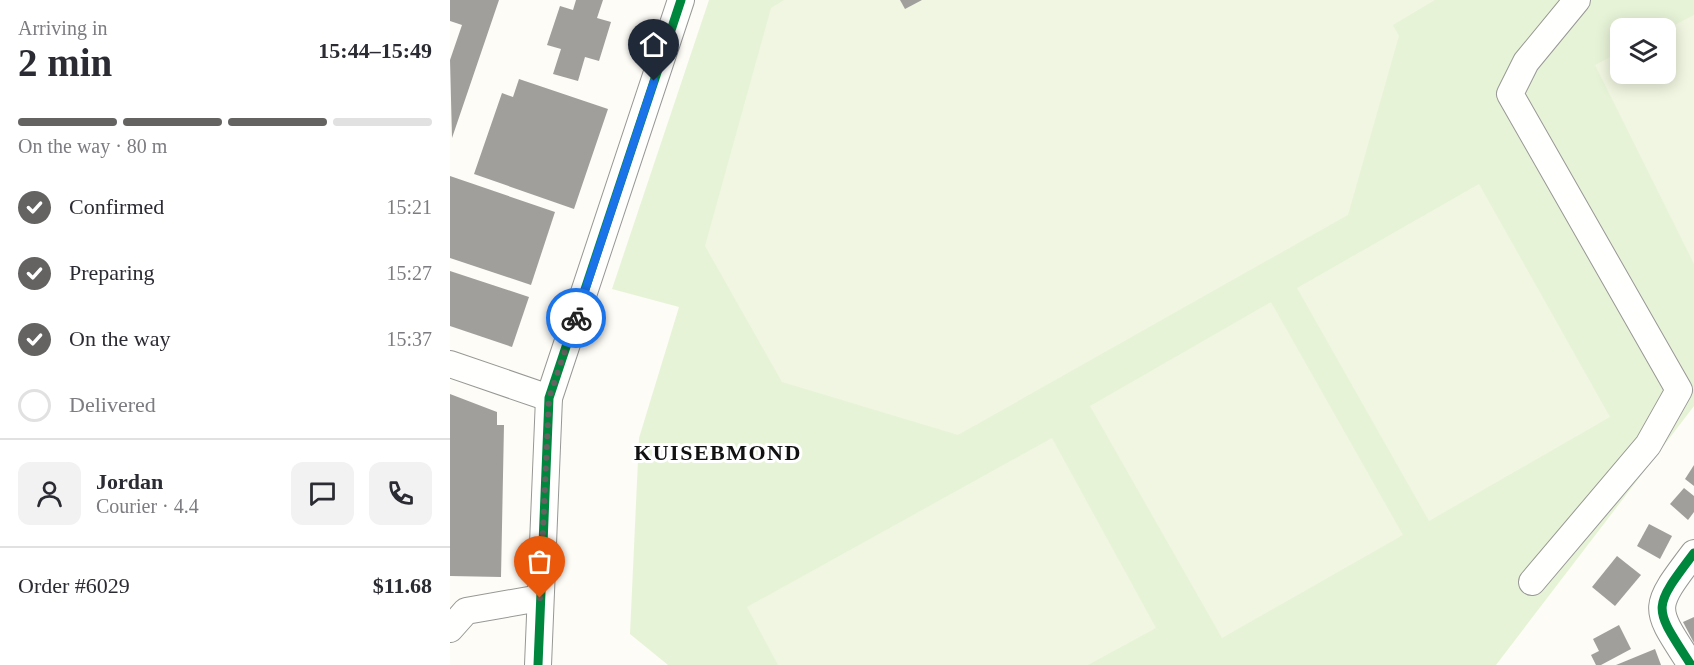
<!DOCTYPE html>
<meta charset="utf-8">
<style>
:root{--surface:#fff;--page:#f2f2f3;--text:#2b2b33;--muted:#7c7c81;--line:#e1e1e2;--accent:#646362}
body{margin:0;font-family:Georgia,serif;background:var(--page);color:var(--text);height:100vh;display:flex;flex-direction:column;font-size:22px;white-space:nowrap}
*{box-sizing:border-box;margin:0}
p{font-size:20px;color:var(--muted)}
.icon{flex:none;width:33px;height:33px;fill:none;stroke:currentColor;stroke-width:2;stroke-linecap:round;stroke-linejoin:round}
.map{position:relative;flex:1;overflow:hidden}
.drawer{display:flex;flex-direction:column;background:var(--surface);width:450px}
.drawer>*{flex:none}
.fabs{position:absolute;left:1160px;top:18px;display:grid;gap:12px}
.fabs a{display:grid;place-items:center;width:66px;height:66px;border-radius:12px;background:var(--surface);box-shadow:0 3px 15px #0003;font-size:30px}
.pin{position:absolute;display:grid;place-items:center;width:51px;height:51px;color:#fff;margin:-62px -26px;border-radius:50% 50% 50% 0;rotate:-45deg;box-shadow:0 0 6px #0007}
.pin .icon{rotate:45deg}
.courier{position:absolute;display:grid;place-items:center;width:60px;height:60px;margin:-30px;border:4px solid #1a73e8;border-radius:50%;background:#fff;color:#222;box-shadow:0 2px 8px #0007}
.overview em{font-style:normal;font-weight:700}
.overview div{display:flex;flex-direction:column-reverse}
.overview{display:flex;align-items:center;justify-content:space-between;height:102px;padding:0 18px}
h1{font-size:39px;font-weight:700;line-height:45px}
.bar{display:grid;grid-template-columns:repeat(4,1fr);gap:9px 6px;align-content:center;height:72px;padding:0 18px}
.bar i{height:8px;border-radius:4px;background:var(--line)}
.bar .current{background:var(--accent)}
.bar p{grid-column:span 4}
.line{display:flex;align-items:center;gap:15px;padding:0 18px;border-top:2px solid var(--line)}
.line div{flex:1}
.round{display:grid;place-items:center;flex:none;width:63px;height:63px;border-radius:12px;background:var(--page)}
ol{padding:0 18px;list-style:none}
li{display:flex;align-items:center;gap:18px;height:66px}
li p{margin-inline-start:auto}
li .icon{padding:6px;border-radius:50%;background:var(--accent);color:#fff;stroke-width:4}
li:last-child{color:var(--muted)}
li i{width:33px;height:33px;border:3px solid var(--line);border-radius:50%}
main{display:flex;flex:1;min-height:0}
.map>svg:first-child{display:block}
.green{fill:#e7f3d7;fill-rule:evenodd}
.pitch{fill:#f0f6e1}
.building{fill:#a19f9c}
.lines{fill:none;stroke-linecap:round;stroke-linejoin:round}
.minor-casing{stroke:#979795;stroke-width:28}
.minor{stroke:#fffffe;stroke-width:26}
.cycleway-casing{stroke:#fff;stroke-width:13}
.cycleway{stroke:#00873e;stroke-width:9}
.done{stroke:#646362;stroke-width:6;stroke-dasharray:0 10.8}
.route{stroke:#1a73e8;stroke-width:8}
.labels{text-anchor:middle;dominant-baseline:central;stroke-width:6;stroke-linejoin:round;paint-order:stroke}
.district-label{font-size:22px;font-weight:bold;letter-spacing:1.5px;fill:#111;stroke:#fff}
</style>
<main>
<section class="drawer">
<div class="overview"><div><h1>2 min</h1><p>Arriving in</p></div><em>15:44–15:49</em></div>
<div class="bar"><i class="current"></i><i class="current"></i><i class="current"></i><i></i><p>On the way · 80 m</p></div>
<ol>
<li><svg class="icon" aria-label="check" viewBox="0 0 24 24"><path d="M5 12l5 5 9-10"/></svg>Confirmed<p>15:21</p></li>
<li><svg class="icon" aria-label="check" viewBox="0 0 24 24"><path d="M5 12l5 5 9-10"/></svg>Preparing<p>15:27</p></li>
<li><svg class="icon" aria-label="check" viewBox="0 0 24 24"><path d="M5 12l5 5 9-10"/></svg>On the way<p>15:37</p></li>
<li><i></i>Delivered</li>
</ol>
<div class="line" style="height:108px"><a class="round"><svg class="icon" aria-label="person" viewBox="0 0 24 24"><circle cx="12" cy="8" r="4"/><path d="M4 21q1-7 8-7t8 7"/></svg></a><div><b>Jordan</b><p>Courier · 4.4</p></div><a class="round"><svg class="icon" aria-label="chat" viewBox="0 0 24 24"><path d="M4 5h16v11H9l-5 4z"/></svg></a><a class="round"><svg class="icon" aria-label="phone" viewBox="0 0 24 24"><path d="M5 4h4l2 5-3 2q2 4 5 5l2-3 5 2v4C11 20 4 13 5 4z"/></svg></a></div>
<div class="line" style="height:78px"><div>Order #6029</div><b>$11.68</b></div>
</section>
<div class="map">
<svg width="1244" height="665" viewBox="0 0 1244 665">
<rect width="100%" height="100%" fill="#fdfcf7"/>
<!-- green -->
<path class="green" d="M259 0H1244V406L1046 665H218L180 634 189 438 229 307 162 289ZM1170 28H1215V74H1170Z"/>
<!-- pitch -->
<g class="pitch">
<path d="M334 0H985L943 25 949 36 898 215 508 435 332 382 255 246 321 8Z"/>
<path d="M1244 15V264L1145 65 1170 52V74H1215V30Z"/>
<path d="M1029 184 1160 417 979 521 847 288Z"/>
<path d="M821 302 953 535 772 638 640 406Z"/>
<path d="M602 438 706 628 638 665H328L297 607Z"/>
</g>
<!-- building -->
<g class="building">
<path d="M0 0H49L2 138 0 60 12 25 0 21Z"/>
<path d="M126 0H153L147 18 161 22 149 61 135 57 128 81 103 74 111 49 97 45 110 6 123 10Z"/>
<path d="M450 0H472L455 9Z"/>
<path d="M69 79 158 109 124 209 24 174 52 93 63 97Z"/>
<path d="M0 176 105 212 81 285 0 258Z"/>
<path d="M0 271 79 297 62 347 0 326Z"/>
<path d="M0 394 47 412V425H54L51 577 0 576Z"/>
<path d="M1244 465V486L1235 479Z"/>
<path d="M1234 488 1244 496V512L1238 520 1220 504Z"/>
<path d="M1199 524 1222 536 1210 559 1187 546Z"/>
<path d="M1167 556 1191 575 1165 606 1142 587Z"/>
<path d="M1244 617V643L1233 622Z"/>
<path d="M1169 625 1181 649 1151 665H1146L1141 655 1149 651 1143 639Z"/>
<path d="M1205 649 1211 665H1166Z"/>
</g>
<g class="lines">
<!-- minor casing -->
<g class="minor-casing">
<g id="minor">
<path d="M0 364 99 398"/>
<path d="M1082 582 1198 445 1229 390 1060 94 1076 62 1127 0"/>
<path d="M0 629 16 611 90 598"/>
<path d="M88 665 99 398 231 0"/>
<path d="M1241 665C1203 606 1201 610 1244 553"/>
</g>
</g>
<!-- minor -->
<use href="#minor" class="minor"/>
<!-- cycleway casing -->
<g class="cycleway-casing">
<g id="cycleway">
<path d="M88 665 99 398 231 0"/>
<path d="M1241 665C1203 606 1201 610 1244 553"/>
</g>
</g>
<!-- cycleway -->
<use href="#cycleway" class="cycleway"/>
</g>
<g class="lines">
<!-- done -->
<path class="done" d="M90 598 99 398 126 318"/>
<!-- route -->
<path class="route" d="M126 318 204 81"/>
</g>
<g class="labels">
<!-- district labels -->
<g class="district-label">
<text x="268" y="452">KUISEBMOND</text>
</g>
</g>
</svg>
<div class="fabs">
<a><svg class="icon" aria-label="layers" viewBox="0 0 24 24"><path d="M12 4l9 5-9 5-9-5zM3 14l9 5 9-5"/></svg></a>
</div>
<div class="pin" style="left:90px;top:598px;background:#ea580c"><svg class="icon" aria-label="bag" viewBox="0 0 24 24"><path d="M5 8h14l-1 12H6zM9 8a3 3 0 0 1 6 0"/></svg></div>
<div class="pin" style="left:204px;top:81px;background:#1f2937"><svg class="icon" aria-label="home" viewBox="0 0 24 24"><path d="M3 11l9-7 9 7M6 9v11h12V9"/></svg></div>
<div class="courier" style="left:126px;top:318px"><svg class="icon" aria-label="bike" viewBox="0 0 24 24"><circle cx="6" cy="16" r="4"/><circle cx="18" cy="16" r="4"/><path d="M6 16l4-8h5l3 8M10 8l3 8H6M13 5h3"/></svg></div>
</div>
</main>
